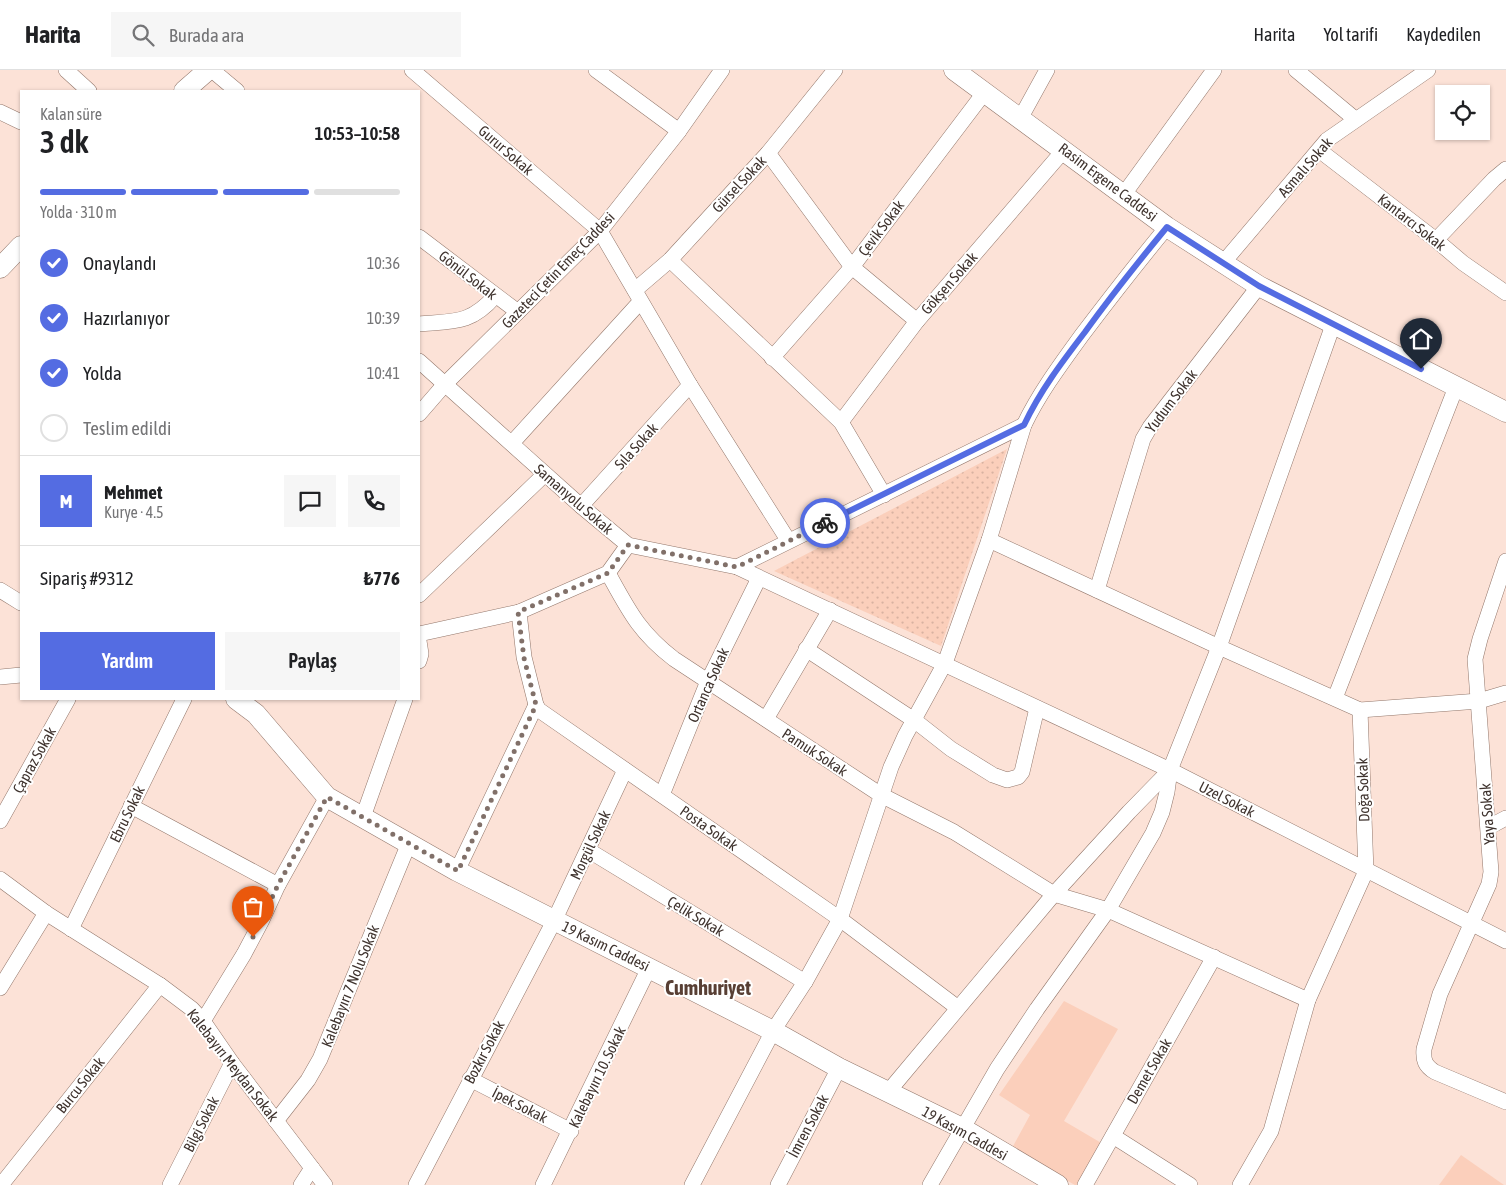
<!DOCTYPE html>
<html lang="tr">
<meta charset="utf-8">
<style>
:root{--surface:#fff;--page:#f6f6f6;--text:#202124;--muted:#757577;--line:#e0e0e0;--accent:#546ce2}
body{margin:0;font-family:"Asap Condensed",sans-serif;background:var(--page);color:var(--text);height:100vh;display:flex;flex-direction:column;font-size:19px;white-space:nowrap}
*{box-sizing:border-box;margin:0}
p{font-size:16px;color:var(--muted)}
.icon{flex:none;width:28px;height:28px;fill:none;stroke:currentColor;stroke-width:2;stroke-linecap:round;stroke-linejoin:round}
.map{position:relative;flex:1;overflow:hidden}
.side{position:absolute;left:20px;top:20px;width:400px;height:610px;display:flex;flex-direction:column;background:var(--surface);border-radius:0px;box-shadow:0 1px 4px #0004}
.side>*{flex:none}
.buttons{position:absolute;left:1435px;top:15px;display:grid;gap:10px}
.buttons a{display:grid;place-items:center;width:55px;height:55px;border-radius:0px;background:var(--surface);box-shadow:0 1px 4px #0004;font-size:25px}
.pin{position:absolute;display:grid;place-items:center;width:42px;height:42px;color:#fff;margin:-51px -21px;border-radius:50% 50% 50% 0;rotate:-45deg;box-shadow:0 0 5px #0007}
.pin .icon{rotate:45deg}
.courier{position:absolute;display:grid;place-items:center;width:50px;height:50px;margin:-25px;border:4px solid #546ce2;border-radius:50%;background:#fff;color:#222;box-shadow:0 1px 6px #0007}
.headline em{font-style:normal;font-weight:600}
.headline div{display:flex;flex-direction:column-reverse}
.headline{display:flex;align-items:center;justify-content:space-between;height:85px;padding:0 20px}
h1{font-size:32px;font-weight:600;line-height:38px}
.bar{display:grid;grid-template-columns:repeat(4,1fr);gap:8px 5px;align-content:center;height:60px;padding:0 20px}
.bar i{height:6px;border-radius:4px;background:var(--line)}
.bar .selected{background:var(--accent)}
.bar p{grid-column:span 4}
.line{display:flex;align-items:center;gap:12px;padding:0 20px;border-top:1px solid var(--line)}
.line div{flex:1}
.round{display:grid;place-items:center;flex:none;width:52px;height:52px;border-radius:0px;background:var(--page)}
ol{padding:0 20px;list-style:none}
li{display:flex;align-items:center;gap:15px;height:55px}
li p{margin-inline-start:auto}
li .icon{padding:5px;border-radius:50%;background:var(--accent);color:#fff;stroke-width:4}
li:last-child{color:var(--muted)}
li i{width:28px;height:28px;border:2px solid var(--line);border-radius:50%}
.cta{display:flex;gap:10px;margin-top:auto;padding:10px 20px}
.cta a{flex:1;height:58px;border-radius:0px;background:var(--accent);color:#fff;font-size:20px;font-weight:600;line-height:58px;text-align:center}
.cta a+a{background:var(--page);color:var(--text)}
header{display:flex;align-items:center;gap:30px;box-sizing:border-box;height:70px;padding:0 25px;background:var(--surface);border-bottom:1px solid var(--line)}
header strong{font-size:24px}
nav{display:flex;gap:28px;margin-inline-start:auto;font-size:18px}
.search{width:350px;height:45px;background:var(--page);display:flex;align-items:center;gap:12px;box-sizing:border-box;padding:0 18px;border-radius:0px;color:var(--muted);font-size:19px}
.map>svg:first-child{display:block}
.green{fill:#fbcfbb}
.park{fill:url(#park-dots)}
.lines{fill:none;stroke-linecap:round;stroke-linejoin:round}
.street-casing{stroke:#93776b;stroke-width:16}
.secondary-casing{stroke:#93776b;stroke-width:21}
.street{stroke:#fff;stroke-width:15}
.secondary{stroke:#fff;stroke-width:20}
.done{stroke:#817069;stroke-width:5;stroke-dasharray:0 9}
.route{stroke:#546ce2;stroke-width:6}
.labels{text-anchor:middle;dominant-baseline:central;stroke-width:4;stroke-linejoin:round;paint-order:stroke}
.street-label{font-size:15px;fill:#3f332e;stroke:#fff}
.district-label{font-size:20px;font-weight:bold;fill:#583f34;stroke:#fff}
</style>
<header>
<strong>Harita</strong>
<div class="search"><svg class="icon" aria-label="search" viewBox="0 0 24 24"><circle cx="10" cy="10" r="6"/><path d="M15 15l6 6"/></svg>Burada ara</div>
<nav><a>Harita</a><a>Yol tarifi</a><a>Kaydedilen</a></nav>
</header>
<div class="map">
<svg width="1506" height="1115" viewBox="0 0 1506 1115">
<defs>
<pattern id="park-dots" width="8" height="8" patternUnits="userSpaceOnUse" patternTransform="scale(1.25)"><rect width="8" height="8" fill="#fbcfbb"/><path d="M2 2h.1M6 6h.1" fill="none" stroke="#d8b2a1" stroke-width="1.8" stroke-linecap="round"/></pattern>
</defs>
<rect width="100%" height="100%" fill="#fce2d7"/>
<!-- green -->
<g class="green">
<path d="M1064 931 1118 959 1064 1051 1103 1074 1078 1115H1075L1011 1080 1030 1045 999 1025Z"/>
<path d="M1461 1085 1504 1115H1439Z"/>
</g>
<!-- park -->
<path class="park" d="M1007 379 941 576 774 501Z"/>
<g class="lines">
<!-- street casing -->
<g class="street-casing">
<g id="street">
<path d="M66 0 89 21"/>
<path d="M212 0 237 21"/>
<path d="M412 0 600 161 690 315 788 470"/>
<path d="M596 0 679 61"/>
<path d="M1296 0 1355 49"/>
<path d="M0 42 21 52"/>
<path d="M1020 49 1047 0"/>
<path d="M1319 80 1436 170 1463 193 1506 223"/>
<path d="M768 83 852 197 917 251"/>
<path d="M1124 124 1214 0"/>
<path d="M419 167 518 242"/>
<path d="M1436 170 1494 109 1506 99"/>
<path d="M670 190 841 352 884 425"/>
<path d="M1223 193 1327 70 1428 0"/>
<path d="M635 220 670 190 768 83 835 0"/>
<path d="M419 254C454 251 471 254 495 226"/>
<path d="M772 288 852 197 984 23"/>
<path d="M419 291 581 436 628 475 737 497 1170 700 1506 871"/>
<path d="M419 344 445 314 600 161 679 61 722 0"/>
<path d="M841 352 917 251 1064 80"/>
<path d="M512 373 640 232"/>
<path d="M581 436 690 315"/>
<path d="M989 470 1219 577 1360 640 1479 631 1506 623"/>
<path d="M1506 491 1480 569 1475 589 1491 802 1489 814 1440 924 1424 979C1423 990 1425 996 1435 1002L1506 1032"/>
<path d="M737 497 1024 355"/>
<path d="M608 503C629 541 639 562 674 589L881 725 954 762 1054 824 1108 840 1308 930"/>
<path d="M0 520 21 533"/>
<path d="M1097 520 1143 369 1150 357 1259 216"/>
<path d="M419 525 545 404"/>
<path d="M519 542 524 587 536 635 539 640 840 849 958 938"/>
<path d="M419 564 519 542 608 503 628 475"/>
<path d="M419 571 421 584 419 591"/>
<path d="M806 579 914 650 951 679 993 705 1007 710 1018 707 1022 702 1037 638"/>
<path d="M0 607 21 605"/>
<path d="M1335 628 1456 317"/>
<path d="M766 649 830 540"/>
<path d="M662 725 708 611 759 508"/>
<path d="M131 736 278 815"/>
<path d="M363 747 405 629"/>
<path d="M0 751 68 629"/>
<path d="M1489 757 1506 748"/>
<path d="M588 780 805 912"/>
<path d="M457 801 536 635"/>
<path d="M0 809 46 843 160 915 192 939 203 951 232 993 325 1115"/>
<path d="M71 859 184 629"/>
<path d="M0 918 46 843"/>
<path d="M203 951 244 884 262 850 278 815 327 727"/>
<path d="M470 1009 571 1061"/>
<path d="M888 1022 1054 824 1129 742 1170 700"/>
<path d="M276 1051 308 1010 320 989 409 773"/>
<path d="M1113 1066 1190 1115"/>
<path d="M1 1115 160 915"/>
<path d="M170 1115 232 993"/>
<path d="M301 1115 312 1098"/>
<path d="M416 1115 554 851 625 700"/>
<path d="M543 1115 649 898"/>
<path d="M692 1115 773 961 805 912 840 849 891 697 905 666 945 593 989 470 1024 355C1040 322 1061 294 1082 265 1110 228 1138 192 1167 157"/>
<path d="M778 1115 839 998"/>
<path d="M930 1115 997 999 1037 939 1108 840 1153 763 1162 742 1167 722 1170 700 1219 577 1333 255"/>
<path d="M1085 1115 1214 887"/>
<path d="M1240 1115 1271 1061 1308 930 1366 801 1360 640"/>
</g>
</g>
<!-- secondary casing -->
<g class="secondary-casing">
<g id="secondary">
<path d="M954 0 1167 157 1259 216 1506 342"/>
<path d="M184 21 208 0"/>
<path d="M0 198 21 176"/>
<path d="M236 629 256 644 327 727 457 801 773 961 839 998 962 1058 1058 1115"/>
</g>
</g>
<!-- street -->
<use href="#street" class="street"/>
<!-- secondary -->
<use href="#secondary" class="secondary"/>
</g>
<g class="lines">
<!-- done -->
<path class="done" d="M253 867 278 815 327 727 458 801 536 635 524 588 518 542 608 503 628 475 737 497 825 453"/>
<!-- route -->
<path class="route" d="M825 453 1024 355C1040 321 1062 292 1085 262 1111 226 1139 191 1167 157L1259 216 1421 299"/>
</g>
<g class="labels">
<!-- street labels -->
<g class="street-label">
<text transform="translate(506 80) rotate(41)">Gurur Sokak</text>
<text transform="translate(1305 97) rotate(-49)">Asmalı Sokak</text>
<text transform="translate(1108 112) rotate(37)">Rasim Ergene Caddesi</text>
<text transform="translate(739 114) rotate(-47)">Gürsel Sokak</text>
<text transform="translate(1412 152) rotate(38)">Kantarcı Sokak</text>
<text transform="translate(881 158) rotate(-53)">Çevik Sokak</text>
<text transform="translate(558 200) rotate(-46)">Gazeteci Çetin Emeç Caddesi</text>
<text transform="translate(468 205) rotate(38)">Gönül Sokak</text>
<text transform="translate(949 213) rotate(-49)">Gökşen Sokak</text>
<text transform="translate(1171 331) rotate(-53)">Yudum Sokak</text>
<text transform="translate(636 376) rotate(-48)">Sıla Sokak</text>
<text transform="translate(574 429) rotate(41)">Samanyolu Sokak</text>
<text transform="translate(708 615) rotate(-66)">Ortanca Sokak</text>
<text transform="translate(815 682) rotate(33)">Pamuk Sokak</text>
<text transform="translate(34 690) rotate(-61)">Çapraz Sokak</text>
<text transform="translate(1363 720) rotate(-92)">Doğa Sokak</text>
<text transform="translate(1227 729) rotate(27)">Uzel Sokak</text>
<text transform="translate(127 744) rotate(-64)">Ebru Sokak</text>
<text transform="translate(1487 744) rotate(-94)">Yaya Sokak</text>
<text transform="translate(709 758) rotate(35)">Posta Sokak</text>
<text transform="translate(590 775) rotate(-65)">Morgül Sokak</text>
<text transform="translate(696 846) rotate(31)">Çelik Sokak</text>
<text transform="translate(606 876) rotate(26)">19 Kasım Caddesi</text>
<text transform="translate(350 916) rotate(-68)">Kalebayırı 7 Nolu Sokak</text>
<text transform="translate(484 982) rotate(-62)">Bozkır Sokak</text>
<text transform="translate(233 995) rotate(52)">Kalebayırı Meydan Sokak</text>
<text transform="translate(1149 1001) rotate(-60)">Demet Sokak</text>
<text transform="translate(597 1007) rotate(-64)">Kalebayırı 10. Sokak</text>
<text transform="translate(80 1015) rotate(-51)">Burcu Sokak</text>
<text transform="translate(520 1035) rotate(27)">İpek Sokak</text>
<text transform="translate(201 1054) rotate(-63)">Bilgi Sokak</text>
<text transform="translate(808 1056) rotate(-62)">İmren Sokak</text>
<text transform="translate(965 1063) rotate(29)">19 Kasım Caddesi</text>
</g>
<!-- district labels -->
<g class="district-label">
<text x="708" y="917">Cumhuriyet</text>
</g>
</g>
</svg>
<div class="buttons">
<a><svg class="icon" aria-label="locate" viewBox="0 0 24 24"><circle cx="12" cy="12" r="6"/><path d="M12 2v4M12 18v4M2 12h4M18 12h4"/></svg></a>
</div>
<div class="pin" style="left:253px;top:867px;background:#ea580c"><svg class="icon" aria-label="bag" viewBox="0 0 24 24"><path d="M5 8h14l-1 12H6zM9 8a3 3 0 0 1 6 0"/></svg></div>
<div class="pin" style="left:1421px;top:299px;background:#1f2937"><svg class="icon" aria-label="home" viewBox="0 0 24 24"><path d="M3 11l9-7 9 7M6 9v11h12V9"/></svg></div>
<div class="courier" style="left:825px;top:453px"><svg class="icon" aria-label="bike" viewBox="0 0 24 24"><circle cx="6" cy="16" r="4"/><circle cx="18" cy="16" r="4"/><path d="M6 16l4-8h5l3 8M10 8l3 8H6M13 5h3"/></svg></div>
<section class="side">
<div class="headline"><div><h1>3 dk</h1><p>Kalan süre</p></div><em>10:53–10:58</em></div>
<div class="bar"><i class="selected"></i><i class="selected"></i><i class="selected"></i><i></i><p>Yolda · 310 m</p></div>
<ol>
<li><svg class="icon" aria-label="check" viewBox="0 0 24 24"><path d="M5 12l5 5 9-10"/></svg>Onaylandı<p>10:36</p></li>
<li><svg class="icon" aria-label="check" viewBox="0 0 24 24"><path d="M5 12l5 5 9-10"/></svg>Hazırlanıyor<p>10:39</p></li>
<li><svg class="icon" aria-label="check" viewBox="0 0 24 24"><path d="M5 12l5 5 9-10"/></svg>Yolda<p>10:41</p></li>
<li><i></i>Teslim edildi</li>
</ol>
<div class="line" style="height:90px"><b class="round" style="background:var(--accent);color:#fff">M</b><div><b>Mehmet</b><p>Kurye · 4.5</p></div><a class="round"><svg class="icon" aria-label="chat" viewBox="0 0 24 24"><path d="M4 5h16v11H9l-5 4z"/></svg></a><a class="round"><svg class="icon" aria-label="phone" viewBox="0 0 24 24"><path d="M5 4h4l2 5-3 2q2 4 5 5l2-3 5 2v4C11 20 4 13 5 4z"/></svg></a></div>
<div class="line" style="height:65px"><div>Sipariş #9312</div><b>₺776</b></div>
<div class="cta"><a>Yardım</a><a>Paylaş</a></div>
</section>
</div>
